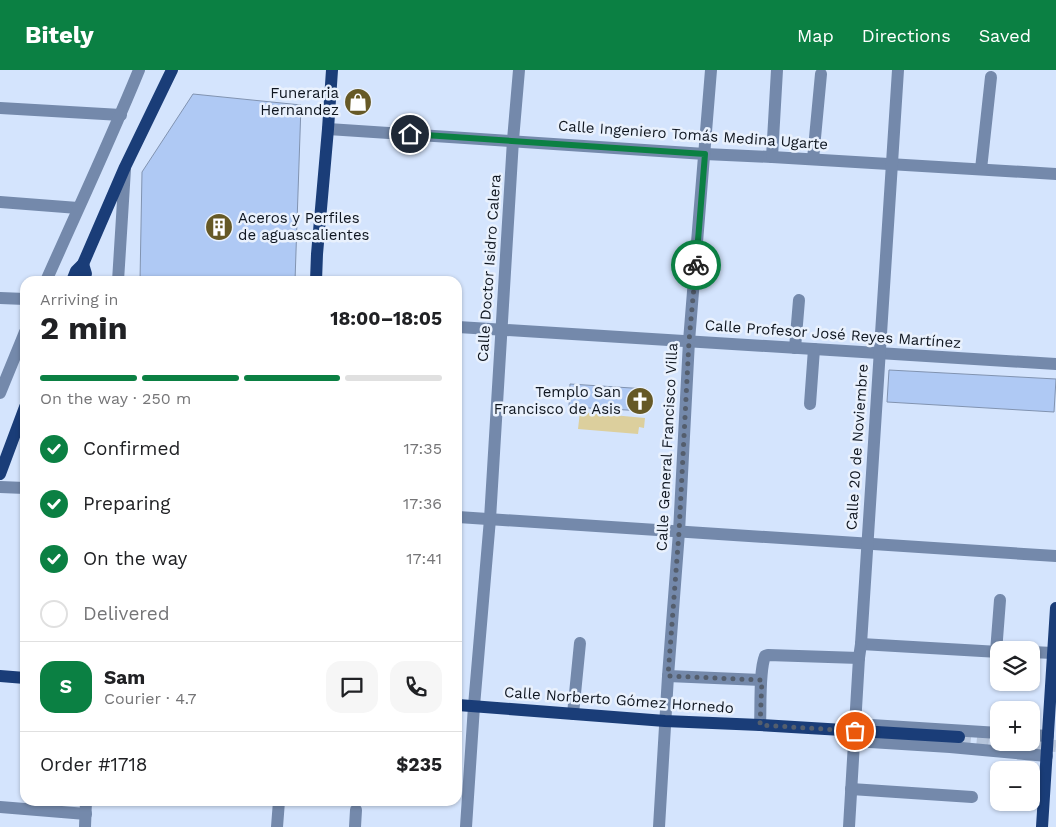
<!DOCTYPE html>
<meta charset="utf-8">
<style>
:root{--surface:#fff;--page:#f6f6f6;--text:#202124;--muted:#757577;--line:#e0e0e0;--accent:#0b8043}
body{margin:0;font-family:"Work Sans",sans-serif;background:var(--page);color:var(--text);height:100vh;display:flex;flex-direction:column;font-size:19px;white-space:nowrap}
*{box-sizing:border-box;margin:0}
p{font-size:16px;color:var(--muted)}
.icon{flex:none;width:28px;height:28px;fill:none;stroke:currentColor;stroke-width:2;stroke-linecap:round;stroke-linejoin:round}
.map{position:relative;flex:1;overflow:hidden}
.drawer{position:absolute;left:20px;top:206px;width:442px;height:530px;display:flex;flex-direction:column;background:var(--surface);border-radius:15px;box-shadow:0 1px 4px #0004}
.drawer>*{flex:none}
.buttons{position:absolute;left:990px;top:571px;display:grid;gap:10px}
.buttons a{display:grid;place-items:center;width:50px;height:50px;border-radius:10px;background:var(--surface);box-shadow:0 1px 4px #0004;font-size:25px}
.pin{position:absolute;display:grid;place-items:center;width:42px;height:42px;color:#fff;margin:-21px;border:2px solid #fff;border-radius:50%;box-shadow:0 1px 5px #0007}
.courier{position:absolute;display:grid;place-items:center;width:50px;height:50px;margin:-25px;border:4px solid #0b8043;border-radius:50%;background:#fff;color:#222;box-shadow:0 1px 6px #0007}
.head em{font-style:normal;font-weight:700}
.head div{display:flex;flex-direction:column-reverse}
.head{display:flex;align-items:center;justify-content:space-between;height:85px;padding:0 20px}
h1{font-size:32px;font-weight:700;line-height:38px}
.bar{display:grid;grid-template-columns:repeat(4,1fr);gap:8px 5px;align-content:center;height:60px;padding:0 20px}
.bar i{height:6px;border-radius:4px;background:var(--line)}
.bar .current{background:var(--accent)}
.bar p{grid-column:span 4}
.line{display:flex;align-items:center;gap:12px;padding:0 20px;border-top:1px solid var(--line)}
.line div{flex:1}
.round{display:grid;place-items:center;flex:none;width:52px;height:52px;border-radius:15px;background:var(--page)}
ol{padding:0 20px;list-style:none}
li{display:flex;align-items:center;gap:15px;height:55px}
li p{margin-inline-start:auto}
li .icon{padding:5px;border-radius:50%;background:var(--accent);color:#fff;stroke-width:4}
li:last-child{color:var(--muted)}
li i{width:28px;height:28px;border:2px solid var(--line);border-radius:50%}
header{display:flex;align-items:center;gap:30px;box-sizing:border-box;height:70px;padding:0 25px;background:var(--accent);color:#fff}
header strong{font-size:24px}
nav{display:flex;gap:28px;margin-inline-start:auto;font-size:18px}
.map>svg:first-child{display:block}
.green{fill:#dccf9d}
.building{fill:#afc9f4;stroke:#8193b0}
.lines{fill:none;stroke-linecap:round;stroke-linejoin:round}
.major-tunnel{stroke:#b6c5dc;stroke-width:12;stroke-dasharray:12 6;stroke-linecap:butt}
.minor{stroke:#7489ab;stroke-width:12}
.major{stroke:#1a3d78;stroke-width:12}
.done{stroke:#545e6d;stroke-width:5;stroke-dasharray:0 9}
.route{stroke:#0b8043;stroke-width:6}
.labels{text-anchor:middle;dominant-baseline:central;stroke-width:5;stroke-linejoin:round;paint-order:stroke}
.poi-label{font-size:15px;fill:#0f1620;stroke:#e9f1fd;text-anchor:end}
.street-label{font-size:15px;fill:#0f1620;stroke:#e9f1fd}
</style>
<header>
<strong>Bitely</strong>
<nav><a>Map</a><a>Directions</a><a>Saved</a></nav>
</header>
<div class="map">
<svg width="1056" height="757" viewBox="0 0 1056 757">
<rect width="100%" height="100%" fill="#d4e4fd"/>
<!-- green -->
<path class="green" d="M580 342 645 348 644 358 639 357 638 364 578 359Z"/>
<!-- building -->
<g class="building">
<path d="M193 24 301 35 295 211H140L142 102Z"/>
<path d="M889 300 1056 309 1054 342 887 332Z"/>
<path d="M570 314 647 319 646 341 569 337Z"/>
</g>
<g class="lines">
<!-- major-tunnel -->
<g class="major-tunnel">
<path d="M959 667 999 671"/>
<path d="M1017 672 1056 676"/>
</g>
<!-- minor -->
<g class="minor">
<path d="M0 38 121 45"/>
<path d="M328 59 705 84 772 87 1056 104"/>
<path d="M772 87 777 0"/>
<path d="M813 89 821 4"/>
<path d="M981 99 991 7"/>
<path d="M0 132 78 138"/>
<path d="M46 211C77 141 110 71 139 0"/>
<path d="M118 211 125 99"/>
<path d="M0 228 25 229"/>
<path d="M458 257 1056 294"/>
<path d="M795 278 799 230"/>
<path d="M0 323 25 262"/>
<path d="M810 334 814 279"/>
<path d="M0 417 25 418"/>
<path d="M458 447 1056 486"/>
<path d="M861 574 999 582"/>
<path d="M996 582 1000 530"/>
<path d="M1031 582 1053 583"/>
<path d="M668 606 761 610"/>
<path d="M573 644 580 573"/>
<path d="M855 654 999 663"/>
<path d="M760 655C761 638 759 601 765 586L768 585 859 588"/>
<path d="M1031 665 1048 666"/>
<path d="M854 671 950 677 1047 686"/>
<path d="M851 719 972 727"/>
<path d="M0 737 86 744"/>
<path d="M85 757 86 731"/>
<path d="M277 757 279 731"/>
<path d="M355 757 356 740"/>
<path d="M466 757 474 636 490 449 513 70 519 0"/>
<path d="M659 757 668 606 679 462 689 271 711 0"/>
<path d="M849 757 859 588 861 574 898 0"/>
</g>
<!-- major -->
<g class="major">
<path d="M72 211 76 201 83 194 125 97 172 0"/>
<path d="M83 211 86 204 83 194"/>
<path d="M316 211 317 184 328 59 332 0"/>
<path d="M0 404 25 337"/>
<path d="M0 606 25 608"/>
<path d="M458 635 665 651 760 655 959 667"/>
<path d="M1042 757 1056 538"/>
</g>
</g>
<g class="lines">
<!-- done -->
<path class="done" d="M696 195 689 271 679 462 668 606 762 610 760 655 855 661"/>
<!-- route -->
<path class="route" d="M410 64 705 84 696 195"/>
</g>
<!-- icons -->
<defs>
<g id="shop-disc" transform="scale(1.4375)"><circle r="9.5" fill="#665926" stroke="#e9f1fd"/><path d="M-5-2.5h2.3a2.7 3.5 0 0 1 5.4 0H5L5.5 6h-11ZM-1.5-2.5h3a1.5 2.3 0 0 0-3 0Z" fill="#fff"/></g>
<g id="building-disc" transform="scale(1.4375)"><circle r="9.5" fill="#665926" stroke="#e9f1fd"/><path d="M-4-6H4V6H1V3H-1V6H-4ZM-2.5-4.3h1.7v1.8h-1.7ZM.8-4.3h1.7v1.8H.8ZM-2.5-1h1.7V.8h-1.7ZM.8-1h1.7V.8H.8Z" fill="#fff"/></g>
<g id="church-disc" transform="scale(1.4375)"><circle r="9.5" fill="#665926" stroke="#e9f1fd"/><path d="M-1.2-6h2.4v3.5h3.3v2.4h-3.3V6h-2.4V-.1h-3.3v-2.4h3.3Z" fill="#fff"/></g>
</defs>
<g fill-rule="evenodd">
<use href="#shop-disc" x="358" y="32"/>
<use href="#building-disc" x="219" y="157"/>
<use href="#church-disc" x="640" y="331"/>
</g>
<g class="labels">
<!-- poi labels -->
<g class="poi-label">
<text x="339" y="23">Funeraria<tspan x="339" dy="17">Hernandez</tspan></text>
<text x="238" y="148" text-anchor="start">Aceros y Perfiles<tspan x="238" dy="17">de aguascalientes</tspan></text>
<text x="621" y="322">Templo San<tspan x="621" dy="17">Francisco de Asis</tspan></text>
</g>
<!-- street labels -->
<g class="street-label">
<text transform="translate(693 65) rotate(4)">Calle Ingeniero Tomás Medina Ugarte</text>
<text transform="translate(489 198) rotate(-86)">Calle Doctor Isidro Calera</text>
<text transform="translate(833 264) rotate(4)">Calle Profesor José Reyes Martínez</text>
<text transform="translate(667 377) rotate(-87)">Calle General Francisco Villa</text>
<text transform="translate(857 377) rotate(-86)">Calle 20 de Noviembre</text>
<text transform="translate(619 630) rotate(4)">Calle Norberto Gómez Hornedo</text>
</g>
</g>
</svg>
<div class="buttons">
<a><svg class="icon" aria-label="layers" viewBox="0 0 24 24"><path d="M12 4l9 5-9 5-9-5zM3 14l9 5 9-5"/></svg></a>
<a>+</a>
<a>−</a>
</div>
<div class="pin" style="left:855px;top:661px;background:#ea580c"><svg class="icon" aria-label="bag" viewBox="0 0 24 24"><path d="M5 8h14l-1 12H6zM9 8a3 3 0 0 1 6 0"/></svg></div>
<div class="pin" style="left:410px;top:64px;background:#1f2937"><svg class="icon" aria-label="home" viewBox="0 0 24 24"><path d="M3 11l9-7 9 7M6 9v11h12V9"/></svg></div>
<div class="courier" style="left:696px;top:195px"><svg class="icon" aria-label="bike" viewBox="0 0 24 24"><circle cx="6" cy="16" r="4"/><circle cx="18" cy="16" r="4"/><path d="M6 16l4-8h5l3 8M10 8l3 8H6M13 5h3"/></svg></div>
<section class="drawer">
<div class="head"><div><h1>2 min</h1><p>Arriving in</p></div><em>18:00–18:05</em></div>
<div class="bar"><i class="current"></i><i class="current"></i><i class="current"></i><i></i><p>On the way · 250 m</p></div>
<ol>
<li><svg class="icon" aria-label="check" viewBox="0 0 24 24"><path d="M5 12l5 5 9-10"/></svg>Confirmed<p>17:35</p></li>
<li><svg class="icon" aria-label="check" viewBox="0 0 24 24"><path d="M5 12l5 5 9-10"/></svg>Preparing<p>17:36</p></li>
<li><svg class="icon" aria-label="check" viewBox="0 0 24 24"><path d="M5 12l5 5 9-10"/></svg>On the way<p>17:41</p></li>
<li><i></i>Delivered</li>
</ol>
<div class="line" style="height:90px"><b class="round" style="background:var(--accent);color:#fff">S</b><div><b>Sam</b><p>Courier · 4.7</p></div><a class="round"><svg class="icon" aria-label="chat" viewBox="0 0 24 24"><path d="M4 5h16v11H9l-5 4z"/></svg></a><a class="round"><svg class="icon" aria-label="phone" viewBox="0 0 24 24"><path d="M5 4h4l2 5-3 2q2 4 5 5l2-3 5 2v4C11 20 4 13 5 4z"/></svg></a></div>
<div class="line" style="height:65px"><div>Order #1718</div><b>$235</b></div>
</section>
</div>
